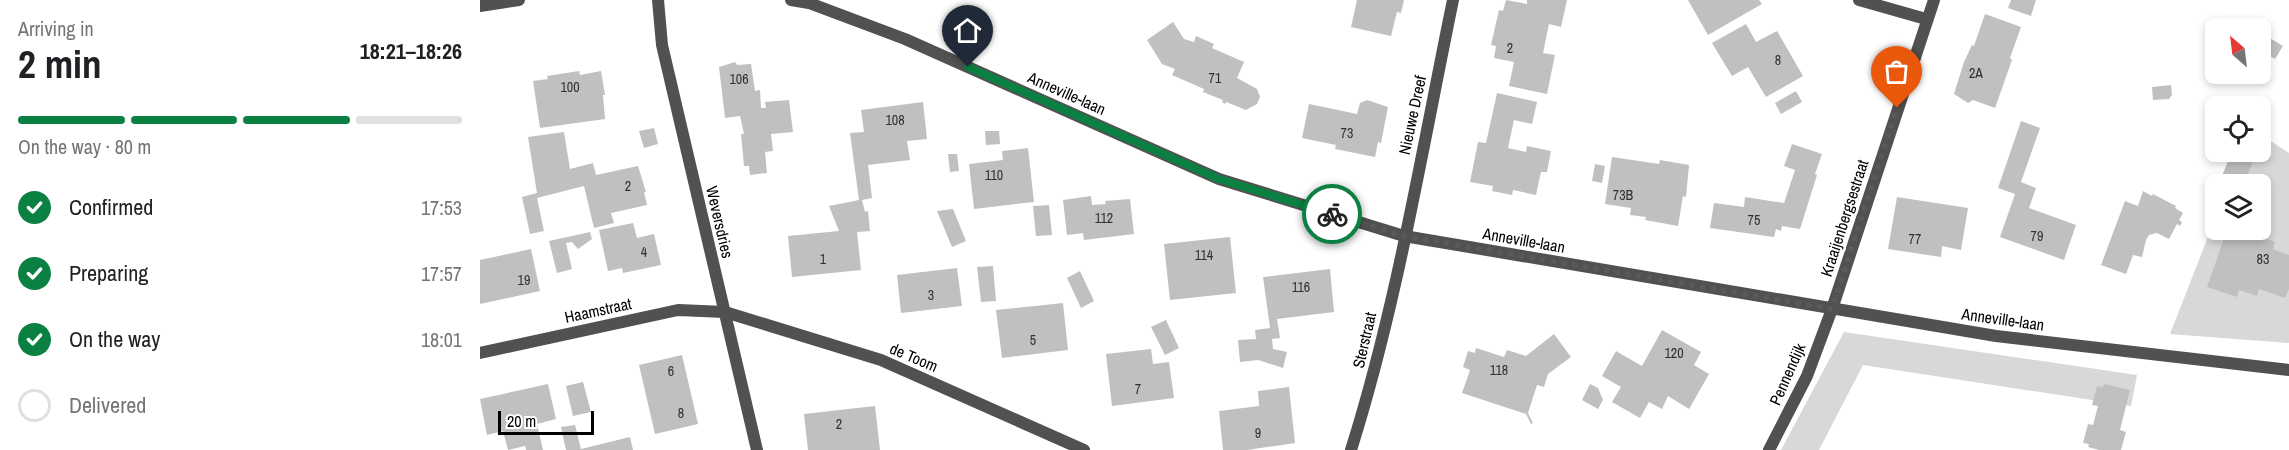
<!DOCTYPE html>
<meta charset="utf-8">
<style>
:root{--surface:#fff;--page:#f6f6f6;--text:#202124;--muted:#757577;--line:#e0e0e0;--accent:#0b8043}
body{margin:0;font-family:"Archivo Narrow",sans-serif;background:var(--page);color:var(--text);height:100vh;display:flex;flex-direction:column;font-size:22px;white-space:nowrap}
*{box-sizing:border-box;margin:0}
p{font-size:20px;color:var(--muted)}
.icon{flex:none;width:33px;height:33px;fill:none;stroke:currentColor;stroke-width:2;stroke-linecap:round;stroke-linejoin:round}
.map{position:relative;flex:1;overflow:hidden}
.side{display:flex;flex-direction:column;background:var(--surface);width:480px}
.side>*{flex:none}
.needle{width:39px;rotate:332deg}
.buttons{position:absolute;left:1725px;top:18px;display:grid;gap:12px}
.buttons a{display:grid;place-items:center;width:66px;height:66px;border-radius:9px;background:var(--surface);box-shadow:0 3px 9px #0003;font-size:30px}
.scale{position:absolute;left:18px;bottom:15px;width:96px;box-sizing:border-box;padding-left:6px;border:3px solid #000;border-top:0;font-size:16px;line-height:21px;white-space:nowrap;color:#000;-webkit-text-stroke:4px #fff;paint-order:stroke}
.pin{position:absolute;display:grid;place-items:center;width:51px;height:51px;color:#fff;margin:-62px -26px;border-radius:50% 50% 50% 0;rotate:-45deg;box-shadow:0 0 6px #0007}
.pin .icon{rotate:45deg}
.courier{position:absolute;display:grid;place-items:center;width:60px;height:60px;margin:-30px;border:4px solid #0b8043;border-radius:50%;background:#fff;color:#222;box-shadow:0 2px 8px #0007}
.summary em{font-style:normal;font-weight:700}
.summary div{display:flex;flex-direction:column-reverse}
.summary{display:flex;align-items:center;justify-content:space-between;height:102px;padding:0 18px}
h1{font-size:39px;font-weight:700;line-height:45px}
.bar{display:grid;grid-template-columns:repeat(4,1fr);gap:9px 6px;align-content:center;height:72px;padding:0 18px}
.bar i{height:8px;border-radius:4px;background:var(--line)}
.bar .on{background:var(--accent)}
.bar p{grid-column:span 4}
ol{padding:0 18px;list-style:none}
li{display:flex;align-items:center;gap:18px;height:66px}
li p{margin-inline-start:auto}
li .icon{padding:6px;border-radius:50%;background:var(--accent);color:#fff;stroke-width:4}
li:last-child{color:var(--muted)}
li i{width:33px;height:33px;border:3px solid var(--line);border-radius:50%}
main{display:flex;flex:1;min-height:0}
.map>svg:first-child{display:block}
.green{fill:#d8d8d8}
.building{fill:#c0c0c0}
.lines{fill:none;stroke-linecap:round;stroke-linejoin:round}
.minor{stroke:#515151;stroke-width:12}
.tertiary{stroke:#515151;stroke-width:12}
.done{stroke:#595959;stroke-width:6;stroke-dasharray:0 10.8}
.route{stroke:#0b8043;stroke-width:8}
.labels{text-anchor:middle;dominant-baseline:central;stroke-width:5;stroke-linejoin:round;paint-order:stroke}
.number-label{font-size:14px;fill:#303030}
.street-label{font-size:16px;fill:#000;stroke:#fff}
</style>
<main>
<section class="side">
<div class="summary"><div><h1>2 min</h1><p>Arriving in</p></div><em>18:21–18:26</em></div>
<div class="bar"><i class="on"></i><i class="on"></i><i class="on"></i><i></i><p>On the way · 80 m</p></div>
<ol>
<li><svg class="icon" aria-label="check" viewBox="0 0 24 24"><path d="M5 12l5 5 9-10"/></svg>Confirmed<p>17:53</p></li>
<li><svg class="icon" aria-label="check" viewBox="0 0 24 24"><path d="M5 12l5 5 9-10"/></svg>Preparing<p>17:57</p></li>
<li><svg class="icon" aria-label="check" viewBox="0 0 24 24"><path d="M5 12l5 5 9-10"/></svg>On the way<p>18:01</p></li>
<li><i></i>Delivered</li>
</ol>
</section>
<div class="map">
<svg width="1809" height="450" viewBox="0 0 1809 450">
<rect width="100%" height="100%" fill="#fff"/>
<!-- green -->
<g class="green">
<path d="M1781 135 1809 153V343L1690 334 1735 219 1736 230H1780V184H1749L1762 152H1780Z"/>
<path d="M1364 332 1657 375 1651 406 1383 365 1339 450H1301Z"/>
</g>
<!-- building -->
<g class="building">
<path d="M877 0H924L921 13 917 12 911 36 871 27Z"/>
<path d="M1026 0 1047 4V0H1087L1081 27 1069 24 1063 53 1075 55 1067 94 1029 86 1034 62 1014 58 1016 46 1011 45 1019 10 1023 11Z"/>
<path d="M1208 0H1279L1282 4 1228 35Z"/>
<path d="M1531 0H1556L1551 16 1528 8Z"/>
<path d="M1505 14 1541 27 1530 58 1532 60 1515 108 1493 100 1488 103 1474 94 1484 62 1492 45 1494 46Z"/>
<path d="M693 22 704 39 714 42 716 36 734 44 732 48 764 62 757 78 777 89 780 97 777 104 766 110 746 102 745 104 742 102 743 100 723 92 724 89 692 75 695 69 682 64 667 40Z"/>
<path d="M1266 24 1276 42 1297 31 1323 76 1286 97 1268 67 1252 76 1232 43Z"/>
<path d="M1780 32 1803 46 1795 59 1780 50Z"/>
<path d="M255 62 257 65 271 64 275 91 280 90 281 108H286L285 102 309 100 313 132 291 134 293 151 285 152 287 173 270 175 269 166H264L261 134H264L260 116 245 118 239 67Z"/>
<path d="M99 71 100 75 121 71 125 95H123L125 119 60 128 53 81 68 79 67 76Z"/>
<path d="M1691 85 1692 95 1689 99 1673 100 1672 87Z"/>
<path d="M1316 91 1322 102 1301 114 1295 103Z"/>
<path d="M1017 93 1057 102 1052 124 1034 120 1028 148 1046 152 1047 146 1071 151 1067 172H1061L1056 195 1033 190 1032 195 1012 191 1013 186 990 182 998 142 1006 143Z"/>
<path d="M887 100 908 107 901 143 898 142 895 157 855 149 856 145 822 138 829 104 877 114 880 103Z"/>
<path d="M443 102 447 139 427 141 430 160 388 165 392 198 382 200 385 212 388 211 390 231 377 232 381 270 312 277 308 236 359 231 349 206 379 200 370 133 384 132 381 110Z"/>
<path d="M1541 121 1560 128 1541 182 1556 188 1549 208 1596 225 1584 260 1520 237 1535 194 1518 188Z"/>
<path d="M174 128 178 144 164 148 159 131Z"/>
<path d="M505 131H519L520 144 506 145Z"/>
<path d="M84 132 90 169 113 163 116 175 158 166 166 192H164L167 205 131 213 134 223 114 228 104 186 57 198 64 231 50 234 42 197 57 193 48 137Z"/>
<path d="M1312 144 1342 154 1335 174 1337 175 1320 229 1302 226 1301 231 1296 229 1294 237 1230 228 1234 203 1264 207 1265 197 1304 203 1315 170 1304 166Z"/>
<path d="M548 148 554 202 494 209 489 164 523 160 522 151Z"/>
<path d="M1751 153 1773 161 1764 184H1739Z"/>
<path d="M468 154H477L479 171 470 172Z"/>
<path d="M1132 157 1179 164 1180 160 1209 165 1206 197 1203 196 1198 226 1165 220 1166 217 1150 215 1151 208 1125 204Z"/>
<path d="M1115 164 1125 166 1122 183 1112 181Z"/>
<path d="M1663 191 1672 196 1673 194 1696 206 1695 208 1703 213 1699 220 1702 222 1700 226 1697 224 1689 239 1677 233 1669 235 1666 240 1662 257 1653 255 1646 274 1621 265 1645 201 1658 206Z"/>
<path d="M611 196 612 205 626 204 625 201 650 199 654 234 604 240 603 233 587 235 583 200Z"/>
<path d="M1417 197 1488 208 1481 250 1462 246 1461 257 1408 249Z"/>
<path d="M569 205 572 235 556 236 553 206Z"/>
<path d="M473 209 486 241 472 247 457 211Z"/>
<path d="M153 223 157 238 174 234 181 265 143 273 142 268 128 271 119 230Z"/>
<path d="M1747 230H1780L1778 236 1795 242 1793 249 1809 255V289L1805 298 1779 289 1777 296 1759 290 1757 297 1727 287Z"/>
<path d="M110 232 112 239 98 249 92 242 86 243 92 269 77 273 69 241Z"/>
<path d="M750 237 756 293 690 300 684 244Z"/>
<path d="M51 249 60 291 0 304V260Z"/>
<path d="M513 266 516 301 501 302 497 267Z"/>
<path d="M477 268 482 306 421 313 417 275Z"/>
<path d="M850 269 854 312 797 319 800 338 792 339 793 349 807 352 803 368 778 360 760 362 758 340 776 339 775 330 790 328 783 277Z"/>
<path d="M600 271 614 301 601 308 587 278Z"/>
<path d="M583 303 588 350 522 358 516 310Z"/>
<path d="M686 320 699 348 685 355 671 327Z"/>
<path d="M1182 330 1221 352 1214 365 1229 374 1209 409 1188 396 1182 409 1169 402 1160 418 1132 402 1141 387 1122 376 1136 351 1162 366Z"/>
<path d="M1074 334 1091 357 1068 374 1064 387 1057 385 1048 413 1053 423 1051 424 1046 414 982 393 990 370 983 367 988 351 995 353 996 348 1024 357 1027 350 1046 356Z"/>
<path d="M671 349 673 364 689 362 694 398 632 406 626 354Z"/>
<path d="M202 355 218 424 175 434 159 365Z"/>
<path d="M103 382 111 412 93 416 86 386Z"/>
<path d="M68 384 76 419 57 424 63 450H46L45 446 28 450 23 431 7 435 0 399Z"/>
<path d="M1110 384 1118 388 1123 400 1118 409 1102 400Z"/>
<path d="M1624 384 1650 390 1640 430 1646 432 1641 450H1619L1608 447 1609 444 1603 443 1608 424 1613 425 1618 406 1612 405 1617 386 1623 387Z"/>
<path d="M809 387 815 443 767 450H743L739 411 779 406 778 391Z"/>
<path d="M395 406 400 450H328L324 414Z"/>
<path d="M95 425 101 449 150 437 153 450H86L81 427Z"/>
</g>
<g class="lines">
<!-- minor -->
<g class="minor">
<path d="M178 0 182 45 277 450"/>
<path d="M1379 0 1446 19"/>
<path d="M0 353 198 310 245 312 401 360 604 450"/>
<path d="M871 450C917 304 942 150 973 0"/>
<path d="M1289 450 1327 376 1352 309 1454 0"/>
</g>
<!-- tertiary -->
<g class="tertiary">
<path d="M311 0 329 3 425 39 739 179 924 236 1516 336 1809 370"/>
<path d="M0 6 39 0"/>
</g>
</g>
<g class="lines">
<!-- done -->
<path class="done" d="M852 214 924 236 1352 309 1417 108"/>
<!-- route -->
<path class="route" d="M488 67 739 179 852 214"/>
</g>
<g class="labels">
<!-- number labels -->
<g class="number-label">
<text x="1030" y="48">2</text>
<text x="1298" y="60">8</text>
<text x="1496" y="73">2A</text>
<text x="735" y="78">71</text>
<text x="259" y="79">106</text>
<text x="90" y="87">100</text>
<text x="415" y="120">108</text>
<text x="867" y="133">73</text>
<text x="514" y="175">110</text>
<text x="148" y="186">2</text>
<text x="1143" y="195">73B</text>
<text x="624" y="218">112</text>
<text x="1274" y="220">75</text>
<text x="1557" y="236">79</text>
<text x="1435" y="239">77</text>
<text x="164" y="252">4</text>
<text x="724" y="255">114</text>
<text x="343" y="259">1</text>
<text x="1783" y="259">83</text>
<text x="44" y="280">19</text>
<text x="821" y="287">116</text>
<text x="451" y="295">3</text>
<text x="553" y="340">5</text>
<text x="1194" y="353">120</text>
<text x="1019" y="370">118</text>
<text x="191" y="371">6</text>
<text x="658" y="389">7</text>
<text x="201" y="413">8</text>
<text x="359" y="424">2</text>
<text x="778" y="433">9</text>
</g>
<!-- street labels -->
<g class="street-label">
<text transform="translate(587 93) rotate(24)">Anneville-laan</text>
<text transform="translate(932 115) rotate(-78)">Nieuwe Dreef</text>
<text transform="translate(1364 218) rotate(-72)">Kraaijenbergsestraat</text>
<text transform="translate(240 222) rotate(77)">Weversdries</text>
<text transform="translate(1044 240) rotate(10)">Anneville-laan</text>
<text transform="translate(118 310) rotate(-12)">Haamstraat</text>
<text transform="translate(1523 319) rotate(8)">Anneville-laan</text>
<text transform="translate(884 340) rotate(-77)">Sterstraat</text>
<text transform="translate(434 357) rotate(23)">de Toom</text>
<text transform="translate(1307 374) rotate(-66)">Pennendijk</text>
</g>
</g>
</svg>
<div class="buttons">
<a><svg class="needle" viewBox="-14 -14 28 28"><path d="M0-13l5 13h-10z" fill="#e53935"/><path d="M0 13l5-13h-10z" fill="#757577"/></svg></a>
<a><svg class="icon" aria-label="locate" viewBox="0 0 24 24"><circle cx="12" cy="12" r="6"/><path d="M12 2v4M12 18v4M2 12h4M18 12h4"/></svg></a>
<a><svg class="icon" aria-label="layers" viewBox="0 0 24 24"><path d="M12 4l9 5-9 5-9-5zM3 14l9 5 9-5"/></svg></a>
</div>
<div class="scale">20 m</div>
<div class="pin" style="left:1417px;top:108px;background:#ea580c"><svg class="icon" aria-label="bag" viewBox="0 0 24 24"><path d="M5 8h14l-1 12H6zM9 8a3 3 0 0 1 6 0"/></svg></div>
<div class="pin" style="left:488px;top:67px;background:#1f2937"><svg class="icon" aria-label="home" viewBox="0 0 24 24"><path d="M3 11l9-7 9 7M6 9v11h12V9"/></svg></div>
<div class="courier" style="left:852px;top:214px"><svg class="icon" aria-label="bike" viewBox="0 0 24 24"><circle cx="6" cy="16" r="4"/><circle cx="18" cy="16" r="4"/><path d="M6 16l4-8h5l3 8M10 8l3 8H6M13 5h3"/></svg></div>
</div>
</main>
